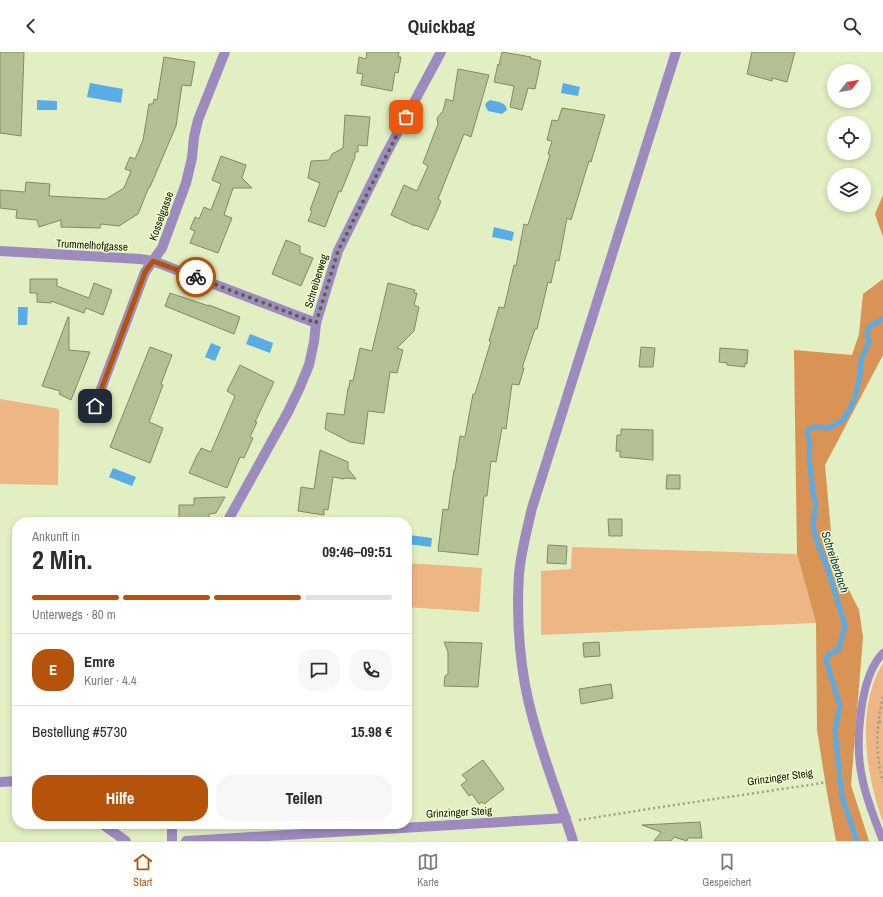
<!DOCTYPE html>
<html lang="de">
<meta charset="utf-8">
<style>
:root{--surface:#fff;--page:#f7f7f7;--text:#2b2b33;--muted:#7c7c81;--line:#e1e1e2;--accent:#b45309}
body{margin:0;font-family:"Archivo Narrow",sans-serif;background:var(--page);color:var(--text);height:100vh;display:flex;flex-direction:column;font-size:15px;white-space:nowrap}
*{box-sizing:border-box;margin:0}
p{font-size:13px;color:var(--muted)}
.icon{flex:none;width:22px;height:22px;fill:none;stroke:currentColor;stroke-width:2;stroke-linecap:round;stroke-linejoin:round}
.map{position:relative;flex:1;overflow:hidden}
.panel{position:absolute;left:12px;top:465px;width:400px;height:312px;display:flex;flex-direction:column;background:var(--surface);border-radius:16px;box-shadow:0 2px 6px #0003}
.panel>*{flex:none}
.needle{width:26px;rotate:59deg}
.tools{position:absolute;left:827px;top:12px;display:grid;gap:8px}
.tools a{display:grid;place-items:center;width:44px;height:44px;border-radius:50%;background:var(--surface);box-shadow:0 2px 6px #0003;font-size:20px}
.pin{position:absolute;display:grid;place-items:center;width:34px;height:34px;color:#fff;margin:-17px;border-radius:8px;box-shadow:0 2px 6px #0006}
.courier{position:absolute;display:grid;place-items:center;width:40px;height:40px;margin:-20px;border:3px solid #b45309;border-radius:50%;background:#fff;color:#222;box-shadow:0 1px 5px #0007}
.head em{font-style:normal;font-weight:800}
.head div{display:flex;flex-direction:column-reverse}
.head{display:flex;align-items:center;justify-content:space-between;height:68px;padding:0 20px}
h1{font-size:26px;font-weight:800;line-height:30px}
.bar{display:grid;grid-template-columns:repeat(4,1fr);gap:6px 4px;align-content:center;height:48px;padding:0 20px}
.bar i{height:5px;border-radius:3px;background:var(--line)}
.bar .on{background:var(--accent)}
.bar p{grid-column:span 4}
.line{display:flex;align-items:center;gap:10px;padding:0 20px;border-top:1px solid var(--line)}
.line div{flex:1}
.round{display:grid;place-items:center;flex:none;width:42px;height:42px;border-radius:16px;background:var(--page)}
.cta{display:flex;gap:8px;margin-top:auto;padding:8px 20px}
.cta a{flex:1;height:46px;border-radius:16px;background:var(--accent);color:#fff;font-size:16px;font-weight:800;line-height:46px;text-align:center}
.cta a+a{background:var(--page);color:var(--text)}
header{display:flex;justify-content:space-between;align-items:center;height:52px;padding:0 20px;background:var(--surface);font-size:18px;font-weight:800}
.tabs{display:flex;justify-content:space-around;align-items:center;height:56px;border-top:1px solid var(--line);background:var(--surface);font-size:11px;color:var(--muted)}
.tabs a{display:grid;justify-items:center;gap:2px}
.tabs .on{color:var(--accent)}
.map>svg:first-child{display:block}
.green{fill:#eeb585}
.forest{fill:#d99354}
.water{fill:#59ace5}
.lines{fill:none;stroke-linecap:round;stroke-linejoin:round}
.stream{stroke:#59ace5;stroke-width:5}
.building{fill:#b3c094;stroke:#808b62}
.path{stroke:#99a380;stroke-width:2.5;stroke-dasharray:2 3;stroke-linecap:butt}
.service{stroke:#9d8abf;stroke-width:8}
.minor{stroke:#9d8abf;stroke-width:10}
.done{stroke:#5a6147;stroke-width:4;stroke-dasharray:0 7.2}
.route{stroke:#b45309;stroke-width:5}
.labels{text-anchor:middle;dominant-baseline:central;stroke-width:3;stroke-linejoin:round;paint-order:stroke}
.street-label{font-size:11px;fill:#101405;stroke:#effdcf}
.water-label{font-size:12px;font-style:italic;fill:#0a2f46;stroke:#effdcf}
</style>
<header><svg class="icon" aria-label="back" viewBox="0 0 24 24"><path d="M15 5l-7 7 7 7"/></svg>Quickbag<svg class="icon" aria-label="search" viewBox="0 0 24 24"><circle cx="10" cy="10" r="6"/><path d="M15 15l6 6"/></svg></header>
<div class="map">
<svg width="883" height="789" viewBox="0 0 883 789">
<rect width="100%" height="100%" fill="#e2efc2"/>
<!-- green -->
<g class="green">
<path d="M0 347 59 357 58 433 0 432Z"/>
<path d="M572 495 797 502 816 571 541 583V519L571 517Z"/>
<path d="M407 511 482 516 479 560 407 555Z"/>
<path d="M883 611V770C866 723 855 656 883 611Z"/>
</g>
<!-- forest -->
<g class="forest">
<path d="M883 143V185L875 162Z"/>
<path d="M883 227V303L825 413 832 491 842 524 859 558 863 585 851 733 869 789H836L826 735 817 678 816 571 797 502 794 298 852 303 859 282 863 242Z"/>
</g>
<!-- water -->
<g class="water">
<path d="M90 31 123 37 121 51 87 45Z"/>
<path d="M563 31 580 35 578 44 561 41Z"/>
<path d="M37 48 57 49V58H37Z"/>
<path d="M490 48C498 50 506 50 507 58L502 62 488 59 485 53 486 51Z"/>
<path d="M494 175 514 180 512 189 492 185Z"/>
<path d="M18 255H28L27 273H18Z"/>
<path d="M250 282 273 291 270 301 246 292Z"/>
<path d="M211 291 221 295 215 309 205 305Z"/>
<path d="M113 416 136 425 132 434 109 425Z"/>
<path d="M409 483 432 486 431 495 408 492Z"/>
</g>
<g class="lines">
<!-- stream -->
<path class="stream" d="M857 789 842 745 835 678 840 654 826 608 828 603 839 597 845 573 827 515 817 490 813 473 816 452 813 441 809 404 810 390 807 381 809 377 815 375 828 376 842 369 850 357 855 345 860 323 861 308 869 290 867 281 870 274 883 267"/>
</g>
<!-- building -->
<g class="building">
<path d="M0 0H24L21 84 0 81Z"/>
<path d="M367 0H399L398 5H401L398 21 395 20 392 39 361 33 363 22 357 21 359 5 366 7Z"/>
<path d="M502 0 531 5 530 6 541 9 535 37 528 36 522 58 510 55 514 34 494 30 498 12 499 13Z"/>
<path d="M752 0H795L787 30 772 26V29L747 22Z"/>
<path d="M164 5 195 10 191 34 182 33 176 74 150 135H149L138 162 119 174 101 172 100 176 61 175V168L39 175 37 168 16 166 17 158 0 156V138L25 140 26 130 50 132 49 144 106 147 124 136 131 119 125 117 130 105 135 107 143 88 149 52H153L154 47 157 48Z"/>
<path d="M458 17 489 23 471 85 464 82 438 147 441 149 437 159 428 178 415 173V174L391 163 404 133 417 139 428 114 423 111 438 72 437 66 443 59 446 47 453 49Z"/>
<path d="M562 56 605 63 591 110 589 109 571 168 567 166 559 209 556 208 551 231 548 230 537 277H535L522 316H524L519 333 512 332 506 377 502 376 496 410 491 409 487 444H484L478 503 438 499 443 457 448 458 454 418H455L460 384 465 385 473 342H475L491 289H489L499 255 504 256 514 213 516 214 524 172 528 173 550 103 548 102 552 89 547 88 552 68 558 69Z"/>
<path d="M345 63 370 65 367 94 358 93V100H355V105L341 140 339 139 325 175 308 169 312 159 310 158 320 131 308 126 311 109 329 108 332 102 343 96Z"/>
<path d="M221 104 246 113 242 126 252 136H233L224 163 232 166 218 201 190 191 195 179 190 177 195 165 199 167 204 155 211 158 221 132 212 128Z"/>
<path d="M286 188 300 194V201L313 206 301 234 272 222Z"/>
<path d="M30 227H57V234L89 246 94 231 112 238 103 263 86 256 84 261 51 249V251L37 250V241H30Z"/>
<path d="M388 231 415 238 414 241H417L414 253 419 255 414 279 397 296 403 298 397 321 390 320 384 361 368 359 364 392 350 390 325 377 327 361 344 363 348 336H349L350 328 353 329 360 296 372 299Z"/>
<path d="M170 241 209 254V253L240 265 234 282 165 254Z"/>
<path d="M68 265H69V298L90 300 71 348 59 342 60 339 42 334Z"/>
<path d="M150 295 172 303 161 332 163 333 149 370 163 376 150 411 110 395Z"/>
<path d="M641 295 655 296 653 315H639Z"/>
<path d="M720 296 748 298 747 312 745 311V315L727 313V311L719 310Z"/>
<path d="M240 313 274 330 255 370H257L250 385 253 386 244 406 240 405 227 436 189 421 198 401H199L201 396 211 400 235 344 227 339Z"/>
<path d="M621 377 653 378V408L620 405V399H616L617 383H621Z"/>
<path d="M320 398 348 410V417L356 427 345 426 344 427 333 425 328 458 324 457V463L298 459 301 435 314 437Z"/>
<path d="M667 423H680V437H666Z"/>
<path d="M225 445 216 461 209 462V470H179V453H194V446Z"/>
<path d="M608 467H622V484H609Z"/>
<path d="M548 493 567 494 566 512 547 511Z"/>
<path d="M444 590 482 591 478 635 444 634 445 624 448 622V600Z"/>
<path d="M599 590 600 604 584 605 583 591Z"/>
<path d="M611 632 613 646 581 652 579 637Z"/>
<path d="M483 708 504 737 484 752 482 750 479 752 472 742 469 744 461 733 467 728 462 723Z"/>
<path d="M700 770 702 786H688L687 789 674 785 671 789H654L661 780 642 773Z"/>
</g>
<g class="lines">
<!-- path -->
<g class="path">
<path d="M883 645C876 672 875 703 883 730"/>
<path d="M879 670 883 668"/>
<path d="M579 768 674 753 816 732 851 725"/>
</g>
<!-- service -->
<path class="service" d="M883 601C859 625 855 693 862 725 866 747 875 768 883 789"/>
<!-- minor -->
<g class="minor">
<path d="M0 199 140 207 153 209 316 271"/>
<path d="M95 353 145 220 162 196 186 131 192 106 194 85 198 68 225 0"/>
<path d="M227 470 288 360 300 335 309 313 314 290 316 271 338 199 385 104 441 0"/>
<path d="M0 730 17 729"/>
<path d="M102 772 126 789"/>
<path d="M172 772V789"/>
<path d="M186 789 566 766"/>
<path d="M573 789C560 748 544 709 533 667 520 622 516 569 519 522 521 500 527 478 532 456L676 0"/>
</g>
</g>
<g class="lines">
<!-- done -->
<path class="done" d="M196 225 316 271 338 199 406 65"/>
<!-- route -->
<path class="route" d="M95 354 145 220 153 209 196 225"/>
</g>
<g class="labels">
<!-- street labels -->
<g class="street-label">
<text transform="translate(161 164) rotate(-70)">Kosselgasse</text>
<text transform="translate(92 193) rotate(3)">Trummelhofgasse</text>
<text transform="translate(316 229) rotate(-73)">Schreiberweg</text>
<text transform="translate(780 725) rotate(-8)">Grinzinger Steig</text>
<text transform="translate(459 760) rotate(-3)">Grinzinger Steig</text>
</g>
<!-- water labels -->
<g class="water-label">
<text transform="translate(835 510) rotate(72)">Schreiberbach</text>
</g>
</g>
</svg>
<div class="tools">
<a><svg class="needle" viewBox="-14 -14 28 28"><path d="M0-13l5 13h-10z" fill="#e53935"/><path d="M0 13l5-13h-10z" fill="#7c7c81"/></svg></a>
<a><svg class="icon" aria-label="locate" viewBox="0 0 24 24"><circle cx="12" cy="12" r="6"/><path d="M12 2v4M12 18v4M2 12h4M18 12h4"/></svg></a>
<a><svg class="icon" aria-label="layers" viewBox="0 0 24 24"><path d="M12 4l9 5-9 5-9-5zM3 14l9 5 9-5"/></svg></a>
</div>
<div class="pin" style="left:406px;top:65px;background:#ea580c"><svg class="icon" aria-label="bag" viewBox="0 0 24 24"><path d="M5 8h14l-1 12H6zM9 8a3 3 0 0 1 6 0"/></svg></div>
<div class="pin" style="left:95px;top:354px;background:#1f2937"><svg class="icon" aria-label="home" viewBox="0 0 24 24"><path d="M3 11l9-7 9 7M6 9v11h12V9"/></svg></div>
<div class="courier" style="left:196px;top:225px"><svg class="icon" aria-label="bike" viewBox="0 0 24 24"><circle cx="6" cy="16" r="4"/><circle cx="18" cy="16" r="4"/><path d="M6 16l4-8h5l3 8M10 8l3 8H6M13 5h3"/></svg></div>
<section class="panel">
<div class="head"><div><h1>2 Min.</h1><p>Ankunft in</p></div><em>09:46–09:51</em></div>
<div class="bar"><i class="on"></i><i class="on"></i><i class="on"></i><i></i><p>Unterwegs · 80 m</p></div>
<div class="line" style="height:72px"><b class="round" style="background:var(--accent);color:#fff">E</b><div><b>Emre</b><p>Kurier · 4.4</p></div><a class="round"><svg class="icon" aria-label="chat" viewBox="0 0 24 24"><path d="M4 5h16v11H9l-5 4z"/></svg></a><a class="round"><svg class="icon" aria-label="phone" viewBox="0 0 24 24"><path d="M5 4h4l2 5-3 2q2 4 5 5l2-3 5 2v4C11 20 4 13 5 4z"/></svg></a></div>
<div class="line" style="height:52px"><div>Bestellung #5730</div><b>15.98 €</b></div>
<div class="cta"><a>Hilfe</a><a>Teilen</a></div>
</section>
</div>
<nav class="tabs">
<a class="on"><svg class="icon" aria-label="home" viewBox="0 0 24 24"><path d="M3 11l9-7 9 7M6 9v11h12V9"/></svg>Start</a>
<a><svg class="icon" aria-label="map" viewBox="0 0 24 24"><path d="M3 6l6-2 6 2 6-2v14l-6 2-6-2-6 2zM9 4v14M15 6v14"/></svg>Karte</a>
<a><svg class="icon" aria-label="saved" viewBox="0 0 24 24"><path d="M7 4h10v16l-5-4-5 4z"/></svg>Gespeichert</a>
</nav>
